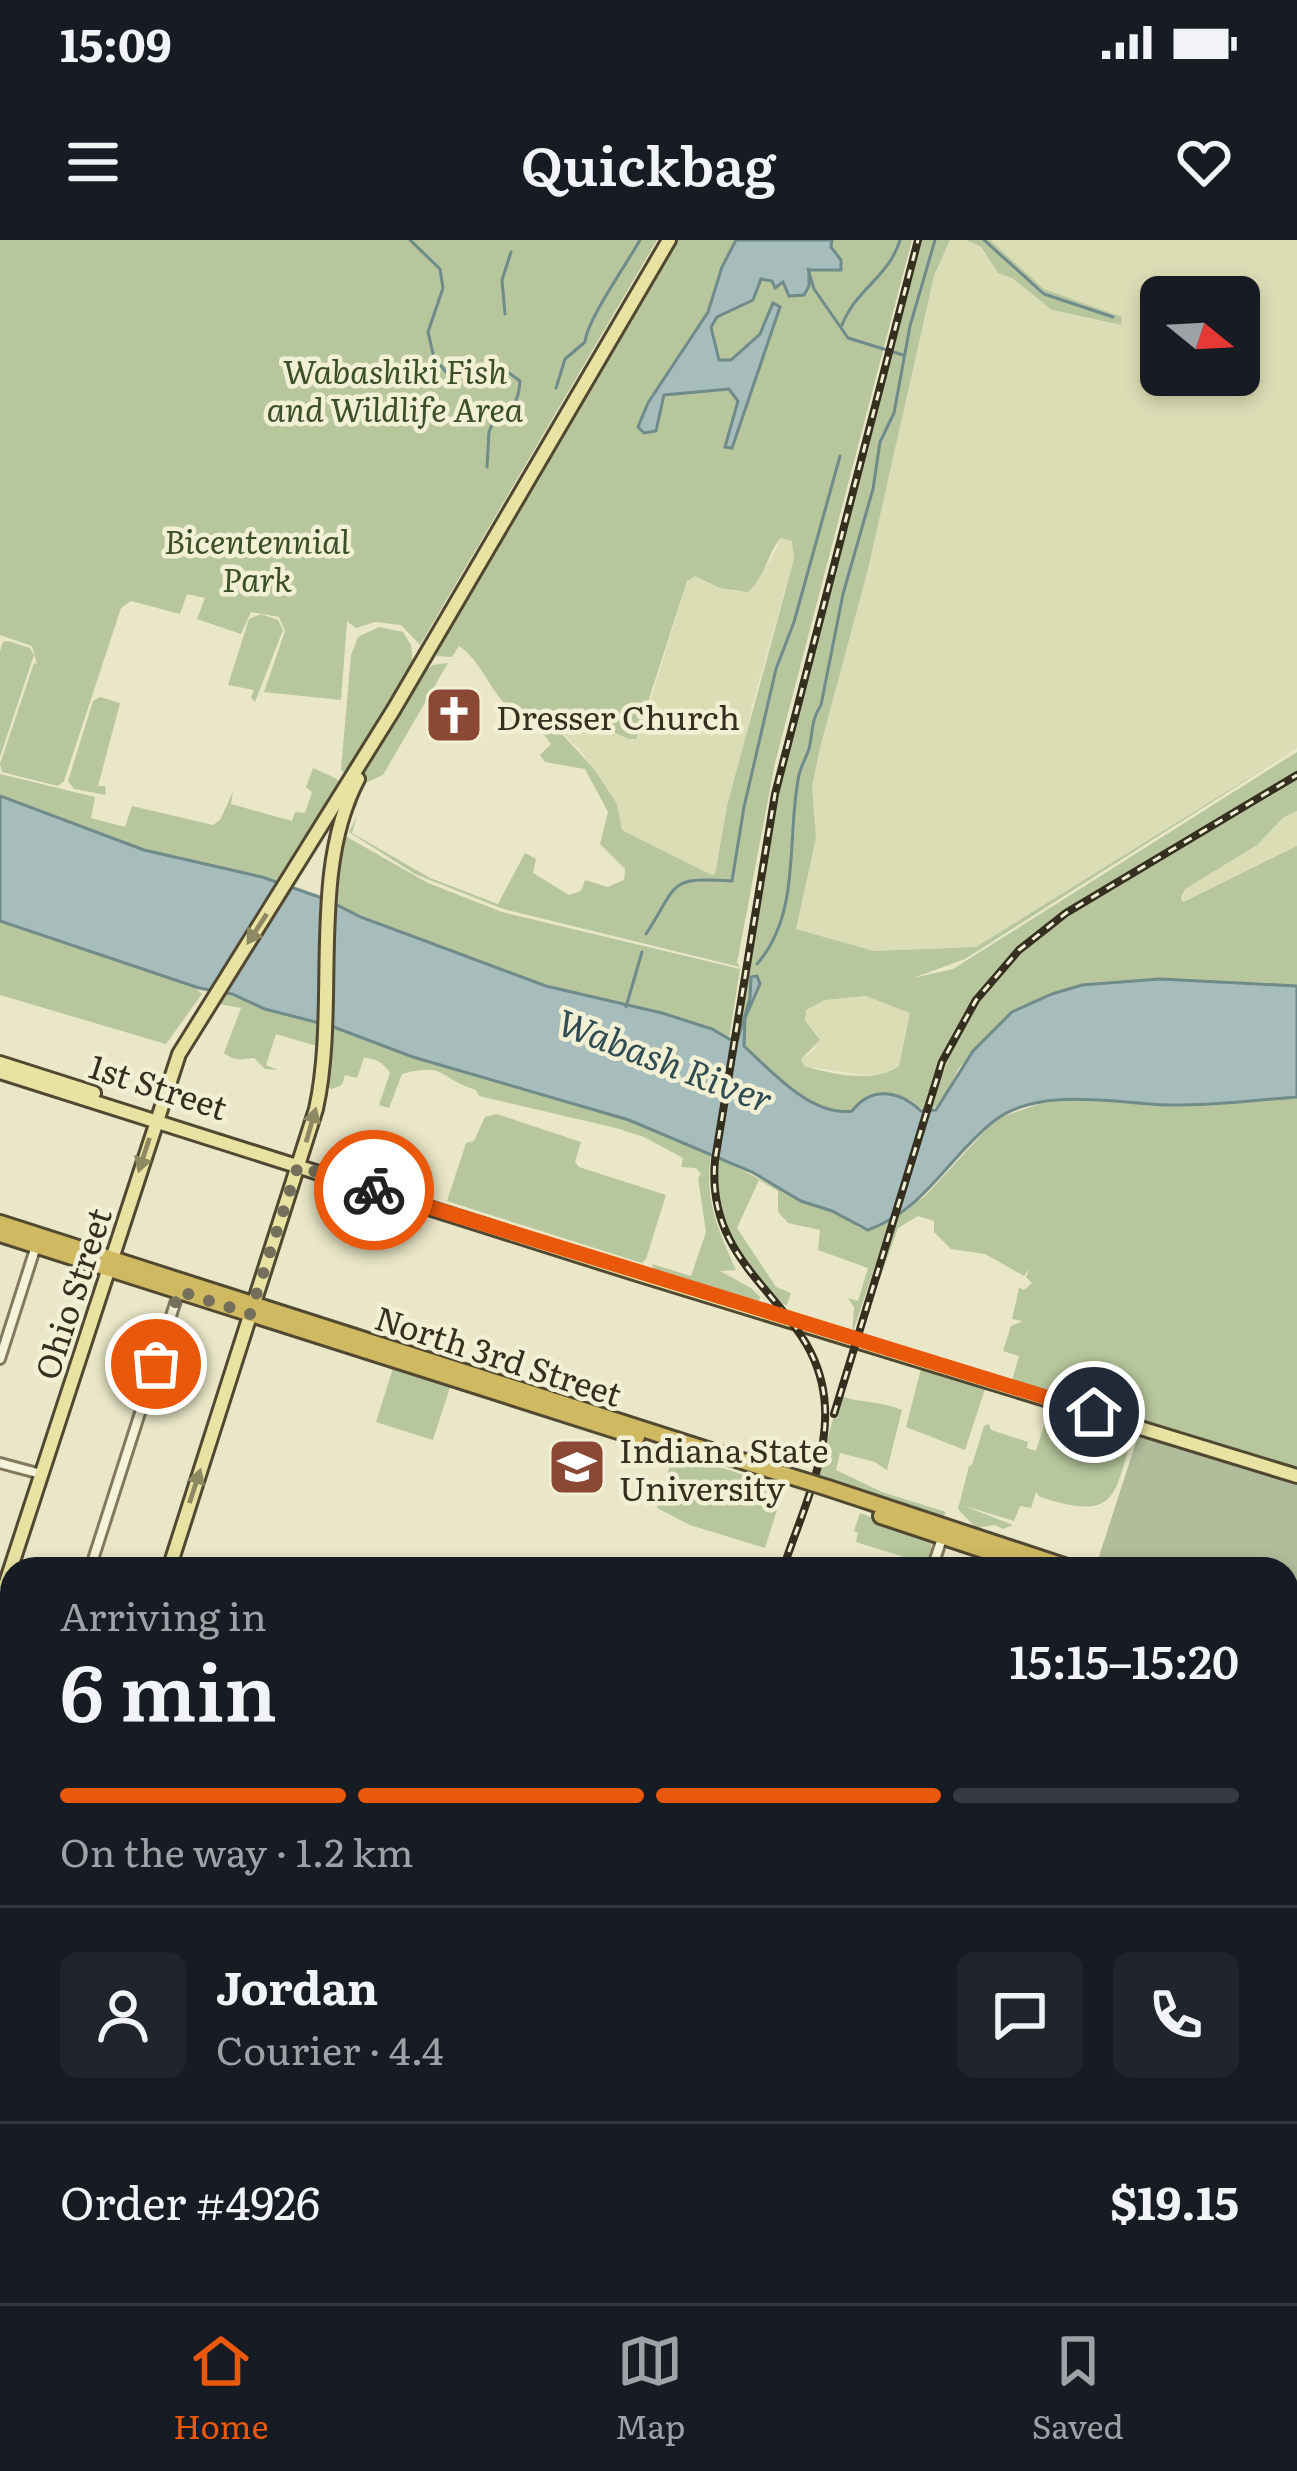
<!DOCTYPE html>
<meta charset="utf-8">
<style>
:root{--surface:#171b24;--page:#20242c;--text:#f1f3f6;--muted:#9ea1a6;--line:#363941;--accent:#ea580c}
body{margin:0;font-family:Literata,serif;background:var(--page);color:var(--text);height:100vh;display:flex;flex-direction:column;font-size:45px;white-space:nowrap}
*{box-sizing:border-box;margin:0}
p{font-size:39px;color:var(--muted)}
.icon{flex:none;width:66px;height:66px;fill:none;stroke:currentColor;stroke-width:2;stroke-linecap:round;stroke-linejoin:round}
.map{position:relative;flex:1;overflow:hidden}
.details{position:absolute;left:0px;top:1317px;width:1299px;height:747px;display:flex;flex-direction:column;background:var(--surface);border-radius:36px 36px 0 0;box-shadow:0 6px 18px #0003}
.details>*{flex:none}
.needle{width:78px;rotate:108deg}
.controls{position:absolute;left:1140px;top:36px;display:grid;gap:24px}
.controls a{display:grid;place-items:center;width:120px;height:120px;border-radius:18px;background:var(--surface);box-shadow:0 6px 18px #0003;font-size:60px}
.pin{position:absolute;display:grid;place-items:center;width:102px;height:102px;color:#fff;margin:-51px;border:6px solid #fff;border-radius:50%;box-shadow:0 3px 12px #0007}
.courier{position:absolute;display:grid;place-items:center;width:120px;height:120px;margin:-60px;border:9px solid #ea580c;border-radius:50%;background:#fff;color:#222;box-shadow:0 3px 15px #0007}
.headline em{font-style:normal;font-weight:600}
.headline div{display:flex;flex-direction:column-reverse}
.headline{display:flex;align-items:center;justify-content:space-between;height:204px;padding:0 60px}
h1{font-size:78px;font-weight:600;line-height:90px}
.bar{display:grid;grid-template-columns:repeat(4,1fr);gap:18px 12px;align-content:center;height:144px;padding:0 60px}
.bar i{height:15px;border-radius:9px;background:var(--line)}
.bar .current{background:var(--accent)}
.bar p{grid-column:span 4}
.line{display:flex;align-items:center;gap:30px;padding:0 60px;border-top:3px solid var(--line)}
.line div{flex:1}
.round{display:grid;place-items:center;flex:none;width:126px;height:126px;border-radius:18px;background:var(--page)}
.status{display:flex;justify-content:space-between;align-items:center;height:84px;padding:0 60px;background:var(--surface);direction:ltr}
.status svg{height:33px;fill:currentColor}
header{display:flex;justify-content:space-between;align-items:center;height:156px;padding:0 60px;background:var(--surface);font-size:54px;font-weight:600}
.tabs{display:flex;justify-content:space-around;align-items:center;height:168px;border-top:3px solid var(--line);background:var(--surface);font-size:33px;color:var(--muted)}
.tabs a{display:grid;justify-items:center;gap:6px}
.tabs .current{color:var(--accent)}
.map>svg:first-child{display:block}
.farmland{fill:#dbdeb5;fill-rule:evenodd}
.green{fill:#b7c69c;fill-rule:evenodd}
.cemetery{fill:#b0bc9a}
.water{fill:#a7bdbc;stroke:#6f8b8a;stroke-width:3}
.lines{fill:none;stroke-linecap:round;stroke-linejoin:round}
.stream{stroke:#6f8b8a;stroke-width:3}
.minor-casing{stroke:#837a5e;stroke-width:14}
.major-casing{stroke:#514832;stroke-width:18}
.highway-casing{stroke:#514832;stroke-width:20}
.minor{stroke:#f5f3d9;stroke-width:8}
.major{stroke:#e8e3a3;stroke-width:12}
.highway{stroke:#cfb961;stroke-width:14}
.rail-casing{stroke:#352f20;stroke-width:8}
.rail{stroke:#f1f0d5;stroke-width:3;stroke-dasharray:9;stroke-linecap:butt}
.highway-bridge-casing{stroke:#514832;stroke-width:20;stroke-linecap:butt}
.highway-bridge{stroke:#cfb961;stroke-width:14}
.oneway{fill:#8e8962}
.done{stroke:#746f5a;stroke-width:12;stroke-dasharray:0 21.6}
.route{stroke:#ea580c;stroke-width:15}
.labels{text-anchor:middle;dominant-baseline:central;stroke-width:9;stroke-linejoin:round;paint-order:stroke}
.park-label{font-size:33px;font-style:italic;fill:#3c4f29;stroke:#f1f0d5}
.poi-label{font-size:33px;fill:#352f20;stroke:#f1f0d5;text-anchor:start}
.street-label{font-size:33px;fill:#352f20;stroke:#f1f0d5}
.water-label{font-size:36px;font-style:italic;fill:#314d53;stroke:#f1f0d5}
</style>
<div class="status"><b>15:09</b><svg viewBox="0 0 49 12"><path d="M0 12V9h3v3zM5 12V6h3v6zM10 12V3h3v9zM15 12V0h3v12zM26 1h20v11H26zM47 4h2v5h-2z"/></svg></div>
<header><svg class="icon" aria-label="menu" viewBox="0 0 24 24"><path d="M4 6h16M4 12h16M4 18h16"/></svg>Quickbag<svg class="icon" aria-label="heart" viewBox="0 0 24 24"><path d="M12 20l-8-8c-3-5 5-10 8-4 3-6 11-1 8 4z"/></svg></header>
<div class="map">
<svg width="1297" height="2063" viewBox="0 0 1297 2063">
<rect width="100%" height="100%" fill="#e9e7c7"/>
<!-- farmland -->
<g class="farmland">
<path d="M950 0H966L980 7 998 33 1012 38 1058 72 1120 85 1122 77 1044 49 990 0H1297V508L986 702 976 707 874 711 796 689 816 598 812 547 820 508 868 328 934 36ZM1161 57H1239V135H1161Z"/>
<path d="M781 298 793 301 794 319 752 466 744 510 727 566 715 635H712L622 590 617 564 581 511 551 482 550 475 560 471 570 473 633 500 645 479 687 341 695 336 702 337 737 352 771 320Z"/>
<path d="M1297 571V606L1182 662 1185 649 1264 598 1284 577Z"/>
<path d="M866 756 910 773 899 826 887 834 865 835 804 826 801 819 815 809 817 794 805 780 806 770 825 760Z"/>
</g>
<!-- green -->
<g class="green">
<path d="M0 0H657L420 405 401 385 375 382 356 388 347 381 341 460 264 452 285 391 279 377 251 372 241 394 197 379 205 358 187 354 180 374 131 361 121 368 64 541 58 546 2 532 0 524 34 423 37 424 32 406 0 395Z"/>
<path d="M676 0H912L775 523 737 723 740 727 503 669 415 634 349 592 357 576 352 593 430 638 498 664 525 613 536 619 533 633 569 655 581 651 585 640 608 647 624 640 625 629 600 604 608 572 585 529 545 522 540 515 551 504C540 486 522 480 507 466 489 448 480 420 459 406L452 417 437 416 435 410ZM781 298 792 301 794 319 727 566 715 635H712L622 590 617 564 594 529 551 482 550 475 560 471 570 473 629 499H636L687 341 695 336 720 348 748 352C766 336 767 313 781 298Z"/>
<path d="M920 0H950L934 36 868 329 820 508 812 547 816 598 796 689 874 711 976 707 1297 508 965 719 913 738 953 729 1297 512V533C1249 561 1201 590 1153 618 1036 686 962 733 925 871L909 859 857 864 852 871C812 877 772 832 744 806L745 778 756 756 750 758 736 800 766 610 786 509ZM866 756 910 773 899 826C876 844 831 834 804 826L801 819 820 800 805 780 806 770 825 760Z"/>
<path d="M966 0H990L1044 49 1122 77 1121 85 1052 70 1012 38 998 33 981 7Z"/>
<path d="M261 374 278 380 283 390 255 462 251 457 254 450 228 445 249 379Z"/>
<path d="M379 387 403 392 411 405 413 426 345 534 341 530 351 415 358 397Z"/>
<path d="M8 401 30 408 34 415 0 517V411L3 402Z"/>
<path d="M448 423 383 535 361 545 360 540 422 433 433 425Z"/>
<path d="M100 457 120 463 98 546H105L106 555 74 549 68 541 93 461Z"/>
<path d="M313 528 337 539 341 547 281 644 144 610 0 556V534L95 557 91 578 125 587 132 566 213 585 220 580 233 552 231 564 292 581 295 572 305 573 312 552 306 547Z"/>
<path d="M1297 538V571L1284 577 1257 605 1185 649 1181 658 1183 662 1297 606V746L1160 739 1082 745 1052 754 1012 772 959 828 940 865 928 871 964 781 999 733 1024 709 1094 658Z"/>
<path d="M355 557 358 563 344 588 345 596 428 643 502 672 740 729 729 799 712 789 662 773 546 746 335 665 339 601Z"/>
<path d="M0 681 190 743 202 754 166 804 0 755Z"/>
<path d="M221 752 321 785 320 807 276 794 266 825 278 830 265 829 254 818C241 819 236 822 224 813L241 768 214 763Z"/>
<path d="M329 786 413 817 629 880 711 914C704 959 718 990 736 1030L720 1031 751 1048 760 1057 758 1065 654 1031 652 1024 691 1036 706 992 698 938 701 934 696 928 681 927 683 918 644 897 616 888 479 856 476 850C437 838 448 822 402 834L389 868 379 865 390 833C384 823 375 818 364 818L357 838 345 835 342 845 332 849 326 847Z"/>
<path d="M1086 857 1173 865 1297 857V1233L1011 1144 1019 1116 1003 1111 1011 1086 1023 1081 1012 1079 1019 1048 1024 1050 1032 1043 1026 1037 1030 1028 1024 1036 985 1014 951 1009 934 992V981L918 976 898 988 859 1097 894 978 925 956 996 879 1039 864Z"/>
<path d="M497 874 581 902 575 922 579 927 666 955 646 1019 642 1023 447 961 466 903 474 901 485 877Z"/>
<path d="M717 917 801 961 847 977 859 988 872 989 890 980 852 1095 854 1067 848 1058 858 1061 868 1028 818 1010 820 990 788 983 778 972V951L759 940 737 988 776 1047 791 1053 787 1065 783 1064C741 1021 712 980 717 917Z"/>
<path d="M394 1125 451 1144 433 1200 376 1182Z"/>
<path d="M922 1125 982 1144 985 1149 965 1210 906 1187Z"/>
<path d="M840 1156C862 1163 880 1161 902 1170L887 1230 875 1222 840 1213 836 1230 882 1252 946 1272 943 1278 815 1239Z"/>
<path d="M1055 1166 1134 1191C1113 1257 1119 1282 1040 1257L1036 1252 1031 1268 1020 1266 1014 1281 962 1265 1013 1285 1003 1289 995 1285 976 1288 958 1269 969 1226 972 1225 984 1186 989 1184 991 1190 1028 1202 1027 1208 1036 1211 1049 1169Z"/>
<path d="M674 1212 784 1248 765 1308 690 1285 657 1268Z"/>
<path d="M860 1273 932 1300 929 1325 856 1302 858 1293 854 1291Z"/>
</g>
<!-- cemetery -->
<path class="cemetery" d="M1139 1193 1297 1238V1396L1287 1393V1329H1095Z"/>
<!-- water -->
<g class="water">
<path d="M736 0H832L831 7 841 20V30H809V46L804 55 789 56 783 42 775 48 772 41 761 39 753 60 717 77 711 87 719 120H731L760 94 773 63 780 67 732 208 725 207 738 161 729 149 664 155 656 191 644 193 638 187 648 163 708 72 722 27Z"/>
<path d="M0 556 144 610 262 637 325 659 361 677 546 746 662 773 712 789 729 799H738L750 758 751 737 757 736 760 744 745 778 744 806C772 832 812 877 852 871 872 845 900 851 921 871L936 870 973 811 1012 772 1052 754 1082 745 1160 739 1297 746V857C1254 860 1209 866 1167 865 1115 863 1039 846 994 881 948 917 926 969 868 990L832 971 801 961 752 932 629 880 413 817 331 786 265 769 232 754 199 748 0 681Z"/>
</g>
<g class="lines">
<!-- stream -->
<g class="stream">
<path d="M410 0 440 29 443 48 428 92 434 118 447 133 468 137 505 130 520 141C519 162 512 170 494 179L489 192 487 227"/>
<path d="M984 0 1044 54 1113 77"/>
<path d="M808 29 814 49 848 98 903 115"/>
<path d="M505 74 502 40 511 12"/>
<path d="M842 85C855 50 889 37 900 0"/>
<path d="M556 148 565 119 585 102C587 80 626 25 640 0"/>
<path d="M646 694C679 643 667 637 732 641L744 567 776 429 794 382 840 216"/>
<path d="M757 724C802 673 786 596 799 535 801 526 806 518 809 509 813 492 811 480 821 465L843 354 873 249 880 202 894 173 910 86 935 0"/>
<path d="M626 767 642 712"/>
</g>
<!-- minor casing -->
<g class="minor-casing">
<g id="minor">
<path d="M0 1119 36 1006"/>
<path d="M0 1223 41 1234"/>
<path d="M90 1329 180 1048"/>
<path d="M932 1329 943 1295"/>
<path d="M1287 1952 1297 1920"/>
<path d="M1287 1996 1297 2008"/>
<path d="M160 2063 164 2052"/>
<path d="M696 2063 700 2052"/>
<path d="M1251 2063 1254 2052"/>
</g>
</g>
<!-- major casing -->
<g class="major-casing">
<g id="major">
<path d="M0 823 94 853"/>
<path d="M0 832 637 1034 1297 1236"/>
<path d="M169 1329 316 869C339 765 308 633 358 539"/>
<path d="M0 1361 179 814 394 469 669 0"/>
<path d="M0 1398 12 1402"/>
<path d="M0 1550 12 1554"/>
<path d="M0 1831 12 1718"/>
<path d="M0 1950 12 1954"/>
<path d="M319 2052 353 2063"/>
</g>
</g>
<!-- highway casing -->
<g class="highway-casing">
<g id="highway">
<path d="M0 983 770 1230"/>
<path d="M0 994 637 1197"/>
<path d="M828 1248 1073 1329"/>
<path d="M881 1276 1040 1329"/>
<path d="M1287 1397 1297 1400"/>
<path d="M1287 1407 1297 1410"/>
</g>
</g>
<!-- minor -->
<use href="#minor" class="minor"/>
<!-- major -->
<use href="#major" class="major"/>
<!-- highway -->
<use href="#highway" class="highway"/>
<!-- rail casing -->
<g class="rail-casing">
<g id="rail">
<path d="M834 1174 942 822 976 760 1019 710 1066 673 1297 535"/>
<path d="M783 1329C799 1279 828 1221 825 1167 820 1061 704 1039 715 920L775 554 918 0"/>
<path d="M0 1661 12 1665"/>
<path d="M888 2052 897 2063"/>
</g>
</g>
<!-- rail -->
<use href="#rail" class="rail"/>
<!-- highway-bridge casing -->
<g class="highway-bridge-casing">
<path id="highway-bridge" d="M770 1230 828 1248"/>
</g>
<!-- highway-bridge -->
<use href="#highway-bridge" class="highway-bridge"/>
</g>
<!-- one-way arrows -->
<defs><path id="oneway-solid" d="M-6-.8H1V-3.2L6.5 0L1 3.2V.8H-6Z" transform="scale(3)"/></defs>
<g class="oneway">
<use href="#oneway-solid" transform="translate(257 689) rotate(123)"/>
<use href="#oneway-solid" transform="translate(311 885) rotate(-74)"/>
<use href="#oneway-solid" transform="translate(144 915) rotate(108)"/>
<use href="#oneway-solid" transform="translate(195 1246) rotate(-72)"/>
</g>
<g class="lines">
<!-- done -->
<path class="done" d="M156 1124 179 1051 250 1074 298 926 374 950"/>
<!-- route -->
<path class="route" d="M374 950 1094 1172"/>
</g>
<!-- icons -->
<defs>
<g id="church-square" transform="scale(3)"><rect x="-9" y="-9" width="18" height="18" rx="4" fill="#8b4935" stroke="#f1f0d5"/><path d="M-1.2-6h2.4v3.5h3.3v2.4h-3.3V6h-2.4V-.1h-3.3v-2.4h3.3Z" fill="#fff"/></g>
<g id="university-square" transform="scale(3)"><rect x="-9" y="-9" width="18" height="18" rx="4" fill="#8b4935" stroke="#f1f0d5"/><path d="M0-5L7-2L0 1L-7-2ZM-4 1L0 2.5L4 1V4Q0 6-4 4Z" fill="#fff"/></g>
</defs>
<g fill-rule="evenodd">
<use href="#church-square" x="454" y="475"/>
<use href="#university-square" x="577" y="1227"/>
</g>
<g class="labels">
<!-- park labels -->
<g class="park-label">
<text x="395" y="129">Wabashiki Fish<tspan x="395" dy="38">and Wildlife Area</tspan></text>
<text x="257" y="299">Bicentennial<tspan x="257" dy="38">Park</tspan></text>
</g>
<!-- poi labels -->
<g class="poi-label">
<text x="496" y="475">Dresser Church</text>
<text x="619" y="1208">Indiana State<tspan x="619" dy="38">University</tspan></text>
</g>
<!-- street labels -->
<g class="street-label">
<text transform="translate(159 845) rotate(18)">1st Street</text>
<text transform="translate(71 1053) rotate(-72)">Ohio Street</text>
<text transform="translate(499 1114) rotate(18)">North 3rd Street</text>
</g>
<!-- water labels -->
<g class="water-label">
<text transform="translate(666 819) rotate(21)">Wabash River</text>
</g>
</g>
</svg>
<div class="controls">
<a><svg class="needle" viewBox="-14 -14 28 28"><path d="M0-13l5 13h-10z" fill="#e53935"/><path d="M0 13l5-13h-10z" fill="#9ea1a6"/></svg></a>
</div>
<div class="pin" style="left:156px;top:1124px;background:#ea580c"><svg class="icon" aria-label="bag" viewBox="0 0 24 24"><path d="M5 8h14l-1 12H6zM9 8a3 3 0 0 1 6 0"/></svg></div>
<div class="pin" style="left:1094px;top:1172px;background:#1f2937"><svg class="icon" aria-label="home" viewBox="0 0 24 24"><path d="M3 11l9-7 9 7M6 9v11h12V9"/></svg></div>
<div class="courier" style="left:374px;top:950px"><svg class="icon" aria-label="bike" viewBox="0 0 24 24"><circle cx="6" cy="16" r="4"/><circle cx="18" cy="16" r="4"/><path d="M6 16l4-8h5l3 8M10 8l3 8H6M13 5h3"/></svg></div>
<section class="details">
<div class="headline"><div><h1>6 min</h1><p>Arriving in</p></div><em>15:15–15:20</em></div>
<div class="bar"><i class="current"></i><i class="current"></i><i class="current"></i><i></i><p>On the way · 1.2 km</p></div>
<div class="line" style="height:216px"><a class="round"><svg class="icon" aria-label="person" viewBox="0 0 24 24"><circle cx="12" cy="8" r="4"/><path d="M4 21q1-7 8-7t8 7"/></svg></a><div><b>Jordan</b><p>Courier · 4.4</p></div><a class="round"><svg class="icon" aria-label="chat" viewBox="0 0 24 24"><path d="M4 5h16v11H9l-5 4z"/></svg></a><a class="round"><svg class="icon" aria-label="phone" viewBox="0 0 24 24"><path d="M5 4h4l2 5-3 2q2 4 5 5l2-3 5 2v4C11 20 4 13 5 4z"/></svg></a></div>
<div class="line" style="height:156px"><div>Order #4926</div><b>$19.15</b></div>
</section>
</div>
<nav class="tabs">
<a class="current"><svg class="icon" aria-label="home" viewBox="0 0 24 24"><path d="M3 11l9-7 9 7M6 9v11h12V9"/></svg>Home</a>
<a><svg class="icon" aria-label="map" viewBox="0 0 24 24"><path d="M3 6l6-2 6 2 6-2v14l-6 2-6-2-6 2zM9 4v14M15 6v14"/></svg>Map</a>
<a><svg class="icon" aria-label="saved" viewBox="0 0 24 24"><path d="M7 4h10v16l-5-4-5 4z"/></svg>Saved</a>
</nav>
